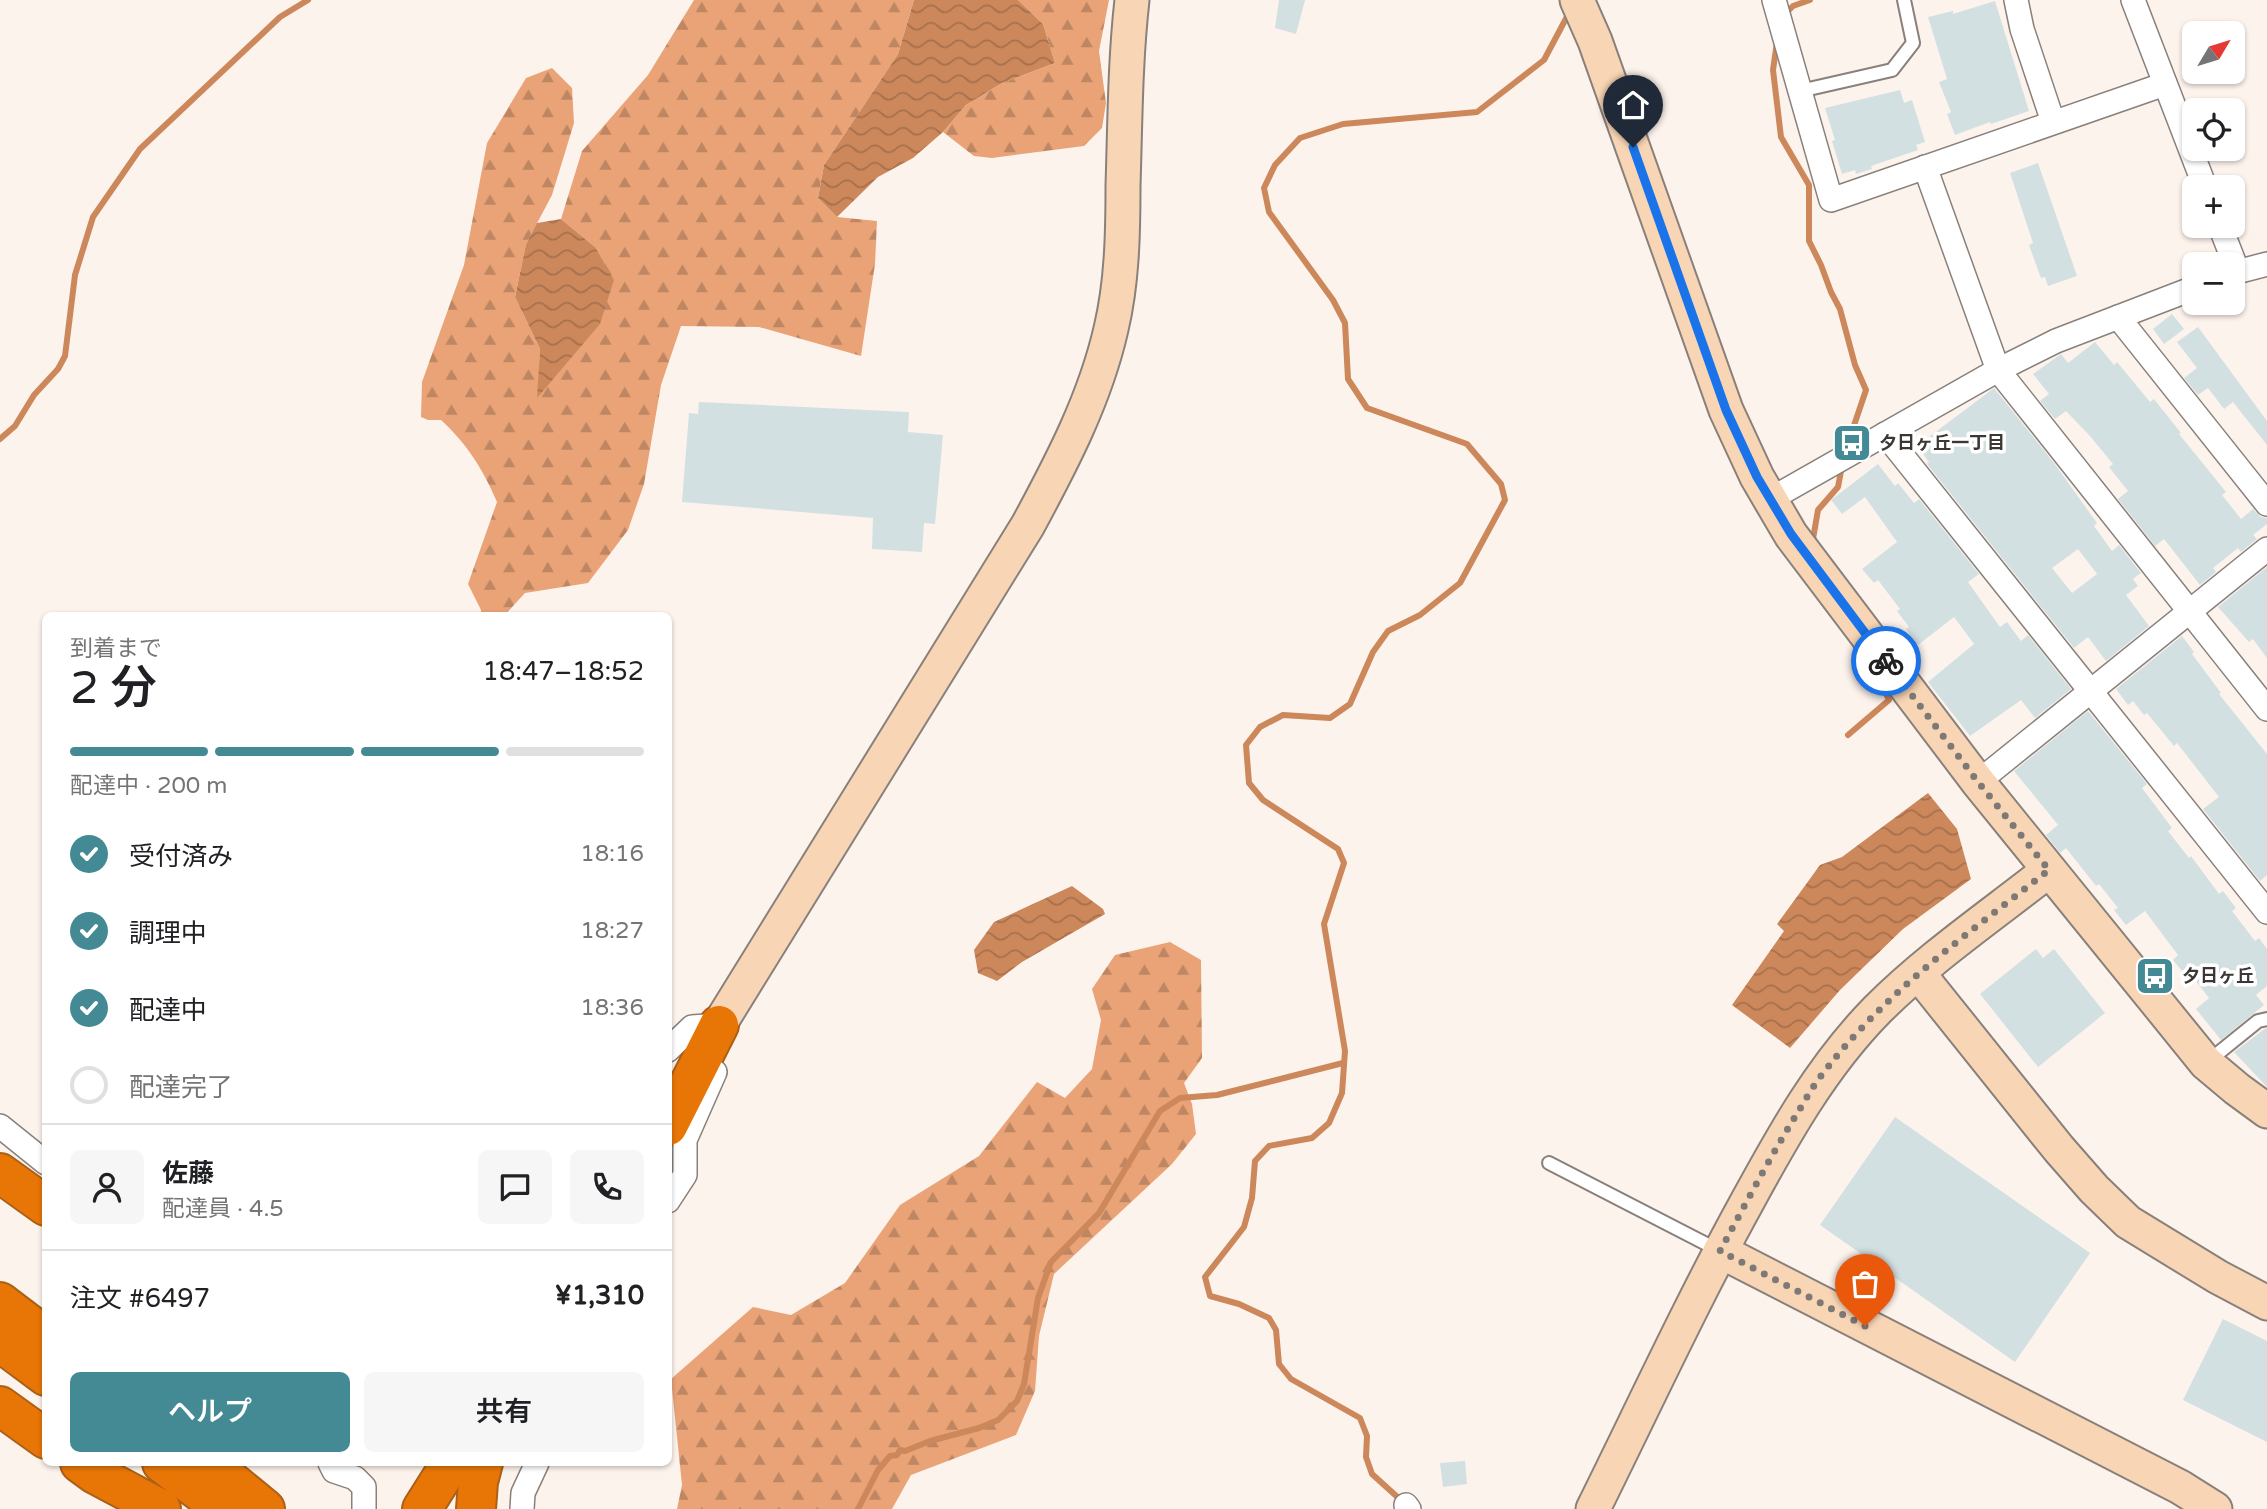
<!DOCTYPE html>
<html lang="ja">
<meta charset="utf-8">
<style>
:root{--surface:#fff;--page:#f6f6f6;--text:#202124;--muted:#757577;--line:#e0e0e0;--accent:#448a94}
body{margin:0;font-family:"Varela Round","Noto Sans JP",sans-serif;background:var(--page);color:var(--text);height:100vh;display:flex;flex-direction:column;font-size:26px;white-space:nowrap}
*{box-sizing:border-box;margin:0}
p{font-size:23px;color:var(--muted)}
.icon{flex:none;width:38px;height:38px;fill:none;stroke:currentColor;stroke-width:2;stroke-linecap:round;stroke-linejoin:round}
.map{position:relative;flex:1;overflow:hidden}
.sheet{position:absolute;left:42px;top:612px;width:630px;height:854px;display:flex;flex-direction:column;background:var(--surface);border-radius:10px;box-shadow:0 2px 5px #0004}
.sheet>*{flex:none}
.needle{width:46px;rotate:52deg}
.fabs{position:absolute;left:2182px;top:21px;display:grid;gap:14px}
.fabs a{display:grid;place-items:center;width:63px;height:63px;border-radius:10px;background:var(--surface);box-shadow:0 2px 5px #0004;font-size:35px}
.pin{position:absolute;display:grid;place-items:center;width:60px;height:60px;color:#fff;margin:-72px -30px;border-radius:50% 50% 50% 0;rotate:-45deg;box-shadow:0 0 7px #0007}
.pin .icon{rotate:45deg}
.courier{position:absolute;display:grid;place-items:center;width:70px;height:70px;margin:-35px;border:5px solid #1a73e8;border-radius:50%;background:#fff;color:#222;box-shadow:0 2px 9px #0007}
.overview em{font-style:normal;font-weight:600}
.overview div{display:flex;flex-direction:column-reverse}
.overview{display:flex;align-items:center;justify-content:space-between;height:119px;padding:0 28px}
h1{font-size:46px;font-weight:600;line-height:52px}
.bar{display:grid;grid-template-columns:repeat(4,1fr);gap:10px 7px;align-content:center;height:84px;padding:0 28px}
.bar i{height:9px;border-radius:5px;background:var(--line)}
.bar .current{background:var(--accent)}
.bar p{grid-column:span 4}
.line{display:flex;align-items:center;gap:18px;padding:0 28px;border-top:2px solid var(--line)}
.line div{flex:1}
.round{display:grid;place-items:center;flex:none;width:74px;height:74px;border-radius:10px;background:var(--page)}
ol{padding:0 28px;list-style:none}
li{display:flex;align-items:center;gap:21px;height:77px}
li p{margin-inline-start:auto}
li .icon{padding:7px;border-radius:50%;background:var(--accent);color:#fff;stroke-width:4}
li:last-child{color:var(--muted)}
li i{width:38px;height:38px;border:4px solid var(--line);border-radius:50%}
.primary-button{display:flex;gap:14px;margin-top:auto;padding:14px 28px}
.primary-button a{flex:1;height:80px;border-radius:10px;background:var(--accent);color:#fff;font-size:28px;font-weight:600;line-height:80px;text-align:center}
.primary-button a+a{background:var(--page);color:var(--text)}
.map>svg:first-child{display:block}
.forest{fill:url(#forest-firs)}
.water{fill:url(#water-waves)}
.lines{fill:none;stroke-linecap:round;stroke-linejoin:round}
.stream{stroke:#cc885b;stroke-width:6}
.building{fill:#d3e0e2;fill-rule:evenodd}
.lane-casing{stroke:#89807b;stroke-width:16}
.street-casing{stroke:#89807b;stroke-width:26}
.secondary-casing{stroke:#89807b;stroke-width:37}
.highway-casing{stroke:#ab6017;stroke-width:42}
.lane{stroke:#fff;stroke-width:12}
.street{stroke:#fff;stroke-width:23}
.secondary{stroke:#f8d6b5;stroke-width:33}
.highway{stroke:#e87607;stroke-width:38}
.done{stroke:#7f7975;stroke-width:7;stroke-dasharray:0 12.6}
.route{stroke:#1a73e8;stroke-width:9}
.labels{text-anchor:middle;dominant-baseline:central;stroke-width:7;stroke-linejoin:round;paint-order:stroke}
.poi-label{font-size:18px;font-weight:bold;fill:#3b3735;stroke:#fff;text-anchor:start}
</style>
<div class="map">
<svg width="2267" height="1509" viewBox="0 0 2267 1509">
<defs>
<pattern id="forest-firs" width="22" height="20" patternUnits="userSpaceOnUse" patternTransform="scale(1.75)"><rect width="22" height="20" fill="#e9a376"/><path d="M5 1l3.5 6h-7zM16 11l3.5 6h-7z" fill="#be8662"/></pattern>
<pattern id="water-waves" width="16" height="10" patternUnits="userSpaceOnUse" patternTransform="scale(1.75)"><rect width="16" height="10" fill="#cc885b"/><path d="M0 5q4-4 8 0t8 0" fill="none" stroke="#a7704c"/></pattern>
</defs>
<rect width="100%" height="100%" fill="#fdf3ed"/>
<!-- forest -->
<g class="forest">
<path d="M694 0H914L898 54 824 165 818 198 837 217 877 221 875 264 861 356 759 327 681 326 661 385 644 484 628 530 588 583 525 593 504 616H481V610L468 584 497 502C483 469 467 444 441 420H428L421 417 422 382 464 265 487 143 526 78 552 68 572 88 574 123 552 195 526 244 515 297 540 349 538 397 595 247 561 219 582 151 648 75Z"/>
<path d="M1018 0H1109L1099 51 1106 103 1102 128 1084 146 992 158 974 156 943 132 966 105 1002 83 1055 63 1043 24Z"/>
<path d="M1170 942 1201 960 1202 1058 1184 1083 1192 1104 1196 1134 1172 1164 1054 1274 1039 1336 1035 1391 1016 1435 911 1475 892 1509H677L682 1485 671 1379 753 1307 791 1315 845 1283 900 1205 979 1156 1037 1082 1065 1098 1092 1069 1101 1020 1092 989 1115 955Z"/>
</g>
<!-- water -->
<g class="water">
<path d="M914 0H1018L1043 24 1055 63 1002 83 966 105 943 132 913 158 878 177 837 217 818 198 824 165 898 54Z"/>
<path d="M561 219 595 247 614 280 600 324 537 398 540 349 515 297 526 244 537 223Z"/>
<path d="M1928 793 1957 829 1971 879 1903 929 1840 990 1790 1048 1732 1005 1784 931 1777 924 1820 865 1842 857Z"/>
<path d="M1072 886 1103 909 1105 914 1022 962 997 981 978 973 974 950 994 922Z"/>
</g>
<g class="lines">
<!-- stream -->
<g class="stream">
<path d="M1784 15 1793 6 1810 0"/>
<path d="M1777 42 1773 70 1781 137 1809 185V241L1821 265 1831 292 1840 309 1855 365 1866 390 1846 449"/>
<path d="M0 439 15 426 34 395 58 369 65 356 75 275 93 217 140 149 280 17 308 0"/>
<path d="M1815 545 1813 539 1818 510 1838 487 1842 466"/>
<path d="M1848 735 1889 700 1877 674"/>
<path d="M1404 1503 1372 1474 1366 1457 1367 1436 1360 1418 1291 1379 1279 1364 1276 1330 1269 1318 1239 1304 1210 1296 1205 1277 1244 1227 1252 1198 1255 1161 1269 1146 1312 1138 1329 1123 1342 1093 1345 1051 1324 924 1344 863 1338 849 1263 800 1249 783 1246 745 1260 727 1283 715 1330 718 1350 704 1373 652 1388 631 1420 615 1460 583 1505 500 1501 484 1467 444 1367 408 1348 379 1345 323 1333 300 1269 212 1264 188 1275 165 1300 138 1343 124 1477 112 1544 60 1570 11"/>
<path d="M858 1509 878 1470 890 1456 897 1455 900 1450 905 1451 930 1441 979 1428 998 1420 1017 1401 1024 1384 1038 1298 1051 1262 1099 1213 1160 1111 1180 1098 1217 1095 1343 1063"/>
</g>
</g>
<!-- building -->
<g class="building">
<path d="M1279 0H1305L1296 34 1275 28Z"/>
<path d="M1995 1 2029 111 1991 124 1990 122 1955 135 1947 114 1951 112 1939 82 1947 79 1928 17 1953 11V14Z"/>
<path d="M1900 90 1904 103 1912 100 1925 142 1916 145 1918 150 1871 166 1872 169 1856 174 1855 170 1842 174 1832 141 1835 140 1825 108Z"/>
<path d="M2038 163 2077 276 2048 286 2045 277 2041 278 2029 245 2033 243 2010 173Z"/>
<path d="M2172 314 2184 329 2164 344 2153 329Z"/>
<path d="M2198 327 2267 421V445L2233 402 2224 409 2208 388 2198 395 2184 378 2197 368 2177 342Z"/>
<path d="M2095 342 2114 365 2117 362 2150 402 2154 399 2181 433 2179 434 2226 492 2222 495 2241 519 2253 509 2261 517 2267 518V524L2253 535 2257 539 2241 552 2238 548 2213 568 2216 572 2200 585 2164 539 2155 546 2118 499 2128 491 2109 467 2113 464 2090 436 2066 411 2055 419 2040 401 2049 394 2033 374 2061 354 2068 363Z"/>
<path d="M1994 388 2054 463 2097 523 2094 526 2112 551 2119 545 2141 573 2133 579 2138 586 2126 595 2149 626 2106 661 2088 637 2074 648 1927 464 1929 462 1917 446ZM2078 549 2097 574 2072 593 2052 568Z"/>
<path d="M699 402 909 412 908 432 943 435 935 524 924 523 922 552 872 549 873 518 682 502 689 413 698 414Z"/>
<path d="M1878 464 1895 486 1898 483 1914 503 1919 499 1979 574 1968 582 2000 627 2007 622 2021 641 2028 635 2071 689 2035 718 2021 700 1970 736 1928 682 1974 644 1954 617 1918 645 1906 629 1909 627 1897 611 1900 609 1878 580 1874 583 1862 569 1897 542 1865 497 1842 514 1831 500Z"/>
<path d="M2267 567V658L2253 639 2249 642 2218 607Z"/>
<path d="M2182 636 2194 652 2192 654 2221 693 2219 694 2267 754V875L2260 881 2203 809 2219 797 2177 743 2174 746 2147 713 2144 715 2133 701 2128 705 2116 689Z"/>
<path d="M2088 711 2147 784 2142 788 2172 828 2168 831 2189 858 2191 856 2219 894 2223 891 2236 908 2232 911 2255 941 2259 938 2267 949V986L2256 995 2264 1005 2221 1040 2196 1009 2209 998 2186 968 2182 971 2173 960 2178 955 2145 911 2126 925 2114 910 2118 908 2099 884 2096 886 2066 848 2060 853 2046 835 2058 825 2014 771Z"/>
<path d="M2036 949 2043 958 2054 949 2105 1013 2038 1067 1980 994Z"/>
<path d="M2266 1028 2267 1029V1087L2234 1052Z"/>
<path d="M1895 1117 2090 1253 2015 1362 1820 1225Z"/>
<path d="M2223 1319 2267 1341V1442L2183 1400Z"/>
<path d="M1465 1461 1467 1484 1443 1487 1440 1463Z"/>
</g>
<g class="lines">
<!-- lane casing -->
<g class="lane-casing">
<g id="lane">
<path d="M1800 91 1892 70 1913 43 1904 0"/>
<path d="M2206 1063 2258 1021 2267 1019"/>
<path d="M1549 1163 1720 1251"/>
</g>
</g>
<!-- street casing -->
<g class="street-casing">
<g id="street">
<path d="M1774 0 1831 200 2165 84"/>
<path d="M2016 0 2022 29 2053 122"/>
<path d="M2133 0 2205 187"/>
<path d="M1925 167 1998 370 2267 709"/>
<path d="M2220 226 2238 272"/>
<path d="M2233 273 2267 264"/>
<path d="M2118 317 2267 504"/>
<path d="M1885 434 2267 912"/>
<path d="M1769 500 1998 370 2056 341 2194 288"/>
<path d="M1978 782 2267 549"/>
<path d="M668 1050 692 1027 719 1025 722 1031"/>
<path d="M0 1126 46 1163"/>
<path d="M668 1201 685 1175V1140L715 1072"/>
<path d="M330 1463 334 1471 355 1478 364 1487V1509"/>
<path d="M1406 1505 1409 1509"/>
<path d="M522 1509 523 1493 537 1463"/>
</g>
</g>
<!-- secondary casing -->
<g class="secondary-casing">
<g id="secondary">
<path d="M1577 0 1595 41 1726 410 1757 477 1791 535 1978 782 2206 1063 2237 1089 2267 1111"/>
<path d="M1918 973 2059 1149 2094 1189 2128 1222 2218 1277 2267 1303"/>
<path d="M719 1025 1028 525C1062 462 1095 399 1111 329 1122 283 1123 234 1123 186 1125 124 1125 62 1132 0"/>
<path d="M1720 1251 2180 1487 2215 1509"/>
<path d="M1593 1509C1644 1406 1692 1302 1747 1202 1784 1134 1822 1066 1877 1010 1929 958 1992 915 2049 870"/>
</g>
</g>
<!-- highway casing -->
<g class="highway-casing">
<g id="highway">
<path d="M668 1126 719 1025"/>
<path d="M0 1173 46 1206"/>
<path d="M0 1302 46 1337"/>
<path d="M0 1342 46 1376"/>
<path d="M0 1406 46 1439"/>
<path d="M80 1463 95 1474 161 1509"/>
<path d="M162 1463 223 1509"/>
<path d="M209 1463 265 1509"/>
<path d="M422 1509 451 1463"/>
<path d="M476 1509 478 1482 483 1463"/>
</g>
</g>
<!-- lane -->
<use href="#lane" class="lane"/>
<!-- street -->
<use href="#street" class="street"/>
<!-- secondary -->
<use href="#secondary" class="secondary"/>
<!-- highway -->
<use href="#highway" class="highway"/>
</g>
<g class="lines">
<!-- done -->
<path class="done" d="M1865 1326 1720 1251C1745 1205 1770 1157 1798 1112 1806 1099 1814 1084 1824 1072 1886 991 1970 932 2049 870L1978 782 1886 661"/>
<!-- route -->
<path class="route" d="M1633 147 1726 410 1757 477 1791 534 1886 661"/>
</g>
<!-- icons -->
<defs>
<g id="bus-square" transform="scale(2.0125)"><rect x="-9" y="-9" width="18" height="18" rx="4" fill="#448a94" stroke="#fff"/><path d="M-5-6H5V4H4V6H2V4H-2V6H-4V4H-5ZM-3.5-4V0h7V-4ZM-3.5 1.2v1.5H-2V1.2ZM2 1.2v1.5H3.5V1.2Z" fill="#fff"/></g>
</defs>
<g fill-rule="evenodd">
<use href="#bus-square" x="1852" y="443"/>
<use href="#bus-square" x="2155" y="976"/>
</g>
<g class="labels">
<!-- poi labels -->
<g class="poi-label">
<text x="1879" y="443">夕日ヶ丘一丁目</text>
<text x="2182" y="976">夕日ヶ丘</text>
</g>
</g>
</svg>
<div class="fabs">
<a><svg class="needle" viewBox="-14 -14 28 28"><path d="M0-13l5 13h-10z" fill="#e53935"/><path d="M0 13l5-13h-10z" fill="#757577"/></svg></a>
<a><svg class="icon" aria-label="locate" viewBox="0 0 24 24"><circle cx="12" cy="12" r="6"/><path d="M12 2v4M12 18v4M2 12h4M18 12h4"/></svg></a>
<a>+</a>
<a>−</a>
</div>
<div class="pin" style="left:1865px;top:1326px;background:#ea580c"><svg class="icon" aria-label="bag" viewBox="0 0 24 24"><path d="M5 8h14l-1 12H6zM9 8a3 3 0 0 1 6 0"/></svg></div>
<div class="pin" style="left:1633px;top:147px;background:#1f2937"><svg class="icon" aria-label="home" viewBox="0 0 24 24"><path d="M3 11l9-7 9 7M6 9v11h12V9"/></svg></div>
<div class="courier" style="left:1886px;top:661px"><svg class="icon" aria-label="bike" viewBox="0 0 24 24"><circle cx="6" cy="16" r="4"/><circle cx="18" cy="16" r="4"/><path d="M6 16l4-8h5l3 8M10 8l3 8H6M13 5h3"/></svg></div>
<section class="sheet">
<div class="overview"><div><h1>2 分</h1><p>到着まで</p></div><em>18:47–18:52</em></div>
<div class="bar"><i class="current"></i><i class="current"></i><i class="current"></i><i></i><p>配達中 · 200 m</p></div>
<ol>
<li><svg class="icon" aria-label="check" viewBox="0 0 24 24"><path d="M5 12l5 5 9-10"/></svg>受付済み<p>18:16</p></li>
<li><svg class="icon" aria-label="check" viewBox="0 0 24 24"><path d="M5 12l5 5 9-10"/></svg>調理中<p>18:27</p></li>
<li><svg class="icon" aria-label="check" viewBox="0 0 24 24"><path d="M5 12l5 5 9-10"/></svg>配達中<p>18:36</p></li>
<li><i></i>配達完了</li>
</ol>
<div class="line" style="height:126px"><a class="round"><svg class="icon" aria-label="person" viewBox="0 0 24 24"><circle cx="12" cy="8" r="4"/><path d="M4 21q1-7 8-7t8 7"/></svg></a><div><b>佐藤</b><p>配達員 · 4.5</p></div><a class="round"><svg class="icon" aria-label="chat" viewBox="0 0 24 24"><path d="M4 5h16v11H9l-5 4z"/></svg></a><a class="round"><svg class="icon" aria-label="phone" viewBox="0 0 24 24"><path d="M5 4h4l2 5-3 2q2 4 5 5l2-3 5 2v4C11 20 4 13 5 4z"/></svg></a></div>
<div class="line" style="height:91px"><div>注文 #6497</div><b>¥1,310</b></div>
<div class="primary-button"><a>ヘルプ</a><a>共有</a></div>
</section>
</div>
